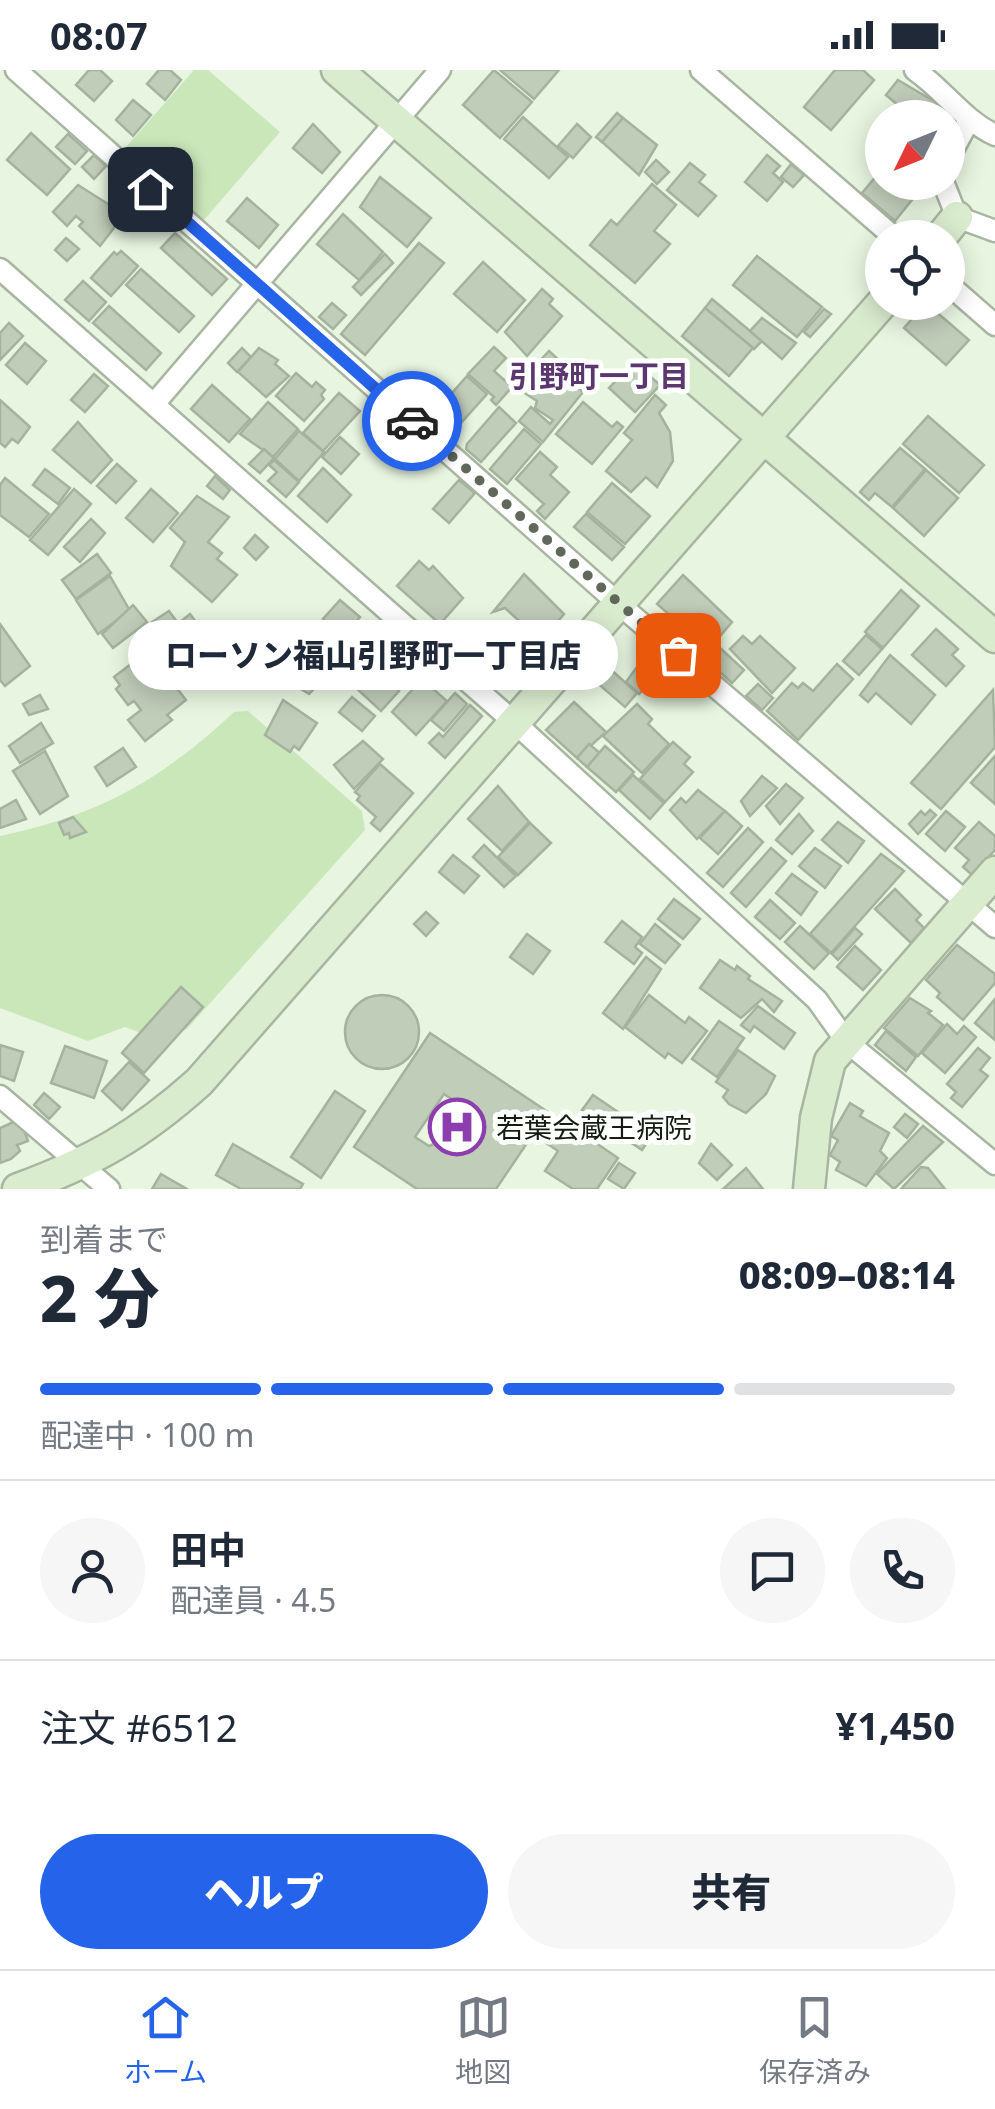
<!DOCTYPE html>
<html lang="ja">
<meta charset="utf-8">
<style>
:root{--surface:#fff;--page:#f6f6f7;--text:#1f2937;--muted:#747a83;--line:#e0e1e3;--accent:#2563eb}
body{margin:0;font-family:"Noto Sans","Noto Sans JP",sans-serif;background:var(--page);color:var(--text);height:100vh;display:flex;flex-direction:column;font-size:38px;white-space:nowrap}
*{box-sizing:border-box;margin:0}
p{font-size:32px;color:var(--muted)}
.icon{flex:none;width:55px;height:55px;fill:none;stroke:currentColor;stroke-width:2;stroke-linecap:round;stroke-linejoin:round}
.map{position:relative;height:1119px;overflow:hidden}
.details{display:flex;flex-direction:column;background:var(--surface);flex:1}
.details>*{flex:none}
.needle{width:65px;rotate:227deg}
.tools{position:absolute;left:865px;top:30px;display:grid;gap:20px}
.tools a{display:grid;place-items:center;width:100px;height:100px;border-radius:50%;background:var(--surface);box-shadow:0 5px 25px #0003;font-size:50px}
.pin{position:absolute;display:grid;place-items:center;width:85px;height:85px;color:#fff;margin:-42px;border-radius:20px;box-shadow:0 5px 15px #0006}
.courier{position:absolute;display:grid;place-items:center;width:100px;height:100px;margin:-50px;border:8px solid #2563eb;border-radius:50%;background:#fff;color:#222;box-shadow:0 2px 12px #0007}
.bubble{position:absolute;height:70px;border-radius:35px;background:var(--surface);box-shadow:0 5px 25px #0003;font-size:32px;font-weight:800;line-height:70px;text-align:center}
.summary em{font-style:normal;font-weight:800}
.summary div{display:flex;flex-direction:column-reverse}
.summary{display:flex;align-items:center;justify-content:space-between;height:170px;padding:0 40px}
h1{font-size:65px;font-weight:800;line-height:75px}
.bar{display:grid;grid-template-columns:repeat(4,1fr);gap:15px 10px;align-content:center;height:120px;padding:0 40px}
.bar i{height:12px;border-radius:8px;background:var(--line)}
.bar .on{background:var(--accent)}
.bar p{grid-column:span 4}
.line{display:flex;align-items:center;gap:25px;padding:0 40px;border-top:2px solid var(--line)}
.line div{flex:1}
.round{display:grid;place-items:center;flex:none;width:105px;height:105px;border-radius:52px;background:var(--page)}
.action{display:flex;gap:20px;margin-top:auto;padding:20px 40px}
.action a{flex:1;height:115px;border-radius:60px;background:var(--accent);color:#fff;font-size:40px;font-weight:800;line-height:115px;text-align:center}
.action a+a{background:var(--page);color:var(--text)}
.status{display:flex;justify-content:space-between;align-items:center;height:70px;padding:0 50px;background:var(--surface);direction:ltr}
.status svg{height:28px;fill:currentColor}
.dock{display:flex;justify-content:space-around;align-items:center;height:140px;border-top:2px solid var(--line);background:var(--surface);font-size:28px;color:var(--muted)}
.dock a{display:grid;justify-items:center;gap:5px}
.dock .on{color:var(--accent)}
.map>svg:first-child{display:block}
.green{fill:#cae7ba}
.building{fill:#c0cdb9;stroke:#a5b29e;stroke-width:2.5;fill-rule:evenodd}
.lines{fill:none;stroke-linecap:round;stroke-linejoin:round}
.street-casing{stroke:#a8b5a1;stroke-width:25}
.secondary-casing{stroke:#a8b5a1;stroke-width:35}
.street{stroke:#fff;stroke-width:20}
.secondary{stroke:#daecce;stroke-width:30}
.done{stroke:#60685c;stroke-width:10;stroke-dasharray:0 18}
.route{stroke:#2563eb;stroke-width:12}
.labels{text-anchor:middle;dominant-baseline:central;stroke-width:10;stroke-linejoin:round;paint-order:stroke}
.poi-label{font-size:28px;fill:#161b14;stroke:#fcfffb;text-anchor:start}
.neighbourhood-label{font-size:30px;font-weight:bold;fill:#5c366e;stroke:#fcfffb}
</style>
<div class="status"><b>08:07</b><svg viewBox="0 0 49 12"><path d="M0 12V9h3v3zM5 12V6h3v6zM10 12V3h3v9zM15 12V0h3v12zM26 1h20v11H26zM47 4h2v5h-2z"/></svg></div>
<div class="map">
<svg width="995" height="1119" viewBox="0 0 995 1119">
<rect width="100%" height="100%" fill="#e8f6e1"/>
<!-- green -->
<g class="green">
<path d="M194 0H208L280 62 198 157 118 86Z"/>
<path d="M248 641 362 741 365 760 187 959 160 970 125 957 88 971 0 938V766C99 745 160 711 234 642Z"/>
</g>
<!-- building -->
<g class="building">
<path d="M89 0H100L112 11 94 31 76 15Z"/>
<path d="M159 0H170L181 10 165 30 147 14Z"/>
<path d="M494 0 532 32 500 68 463 35Z"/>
<path d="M500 0H559L534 29Z"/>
<path d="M835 0H863L874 10 831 60 804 37Z"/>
<path d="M898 10 937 33 925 48H913L886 25Z"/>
<path d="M133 30 151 45 133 66 116 50Z"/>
<path d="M617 43 623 48 602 72 596 67Z"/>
<path d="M523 47 568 87 549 108 504 69Z"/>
<path d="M623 48 657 75 639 105 602 72Z"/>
<path d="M313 54 340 82 322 103 293 78Z"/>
<path d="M577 54 591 67 573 88 558 76Z"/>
<path d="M31 63 70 99 47 125 7 90Z"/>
<path d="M68 64 87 81 75 94 56 77Z"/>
<path d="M94 85 106 96 94 109 82 97Z"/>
<path d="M767 85 780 96 773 103 783 112 767 131 745 112Z"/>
<path d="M656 90 669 102 657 114 645 102Z"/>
<path d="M690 93 705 105 699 112 716 126 698 146 667 120Z"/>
<path d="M791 94 804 105 793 117 781 107Z"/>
<path d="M882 99V112H902L898 118 912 130 895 151 862 123Z"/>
<path d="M380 107 431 148 407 177 360 137Z"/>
<path d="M652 114 676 135 654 161 670 174 635 213 590 175 611 150 617 155Z"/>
<path d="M78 115 108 134 114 128 128 140 100 176 79 156 83 152 76 146 67 156 53 142Z"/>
<path d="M247 128 278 155 259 178 227 151Z"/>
<path d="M343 144 383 182 359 210 317 174Z"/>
<path d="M175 163 227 209 212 225 161 178Z"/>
<path d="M66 168 79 179 67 191 55 180Z"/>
<path d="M419 173 444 193 365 285 341 264Z"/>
<path d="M121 181 138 196 111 226 91 208 114 182 117 185Z"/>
<path d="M385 184 393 193 361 225 353 217Z"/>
<path d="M757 186 822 237 797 267 733 215Z"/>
<path d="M483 192 525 230 497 262 454 224Z"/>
<path d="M141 199 194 246 179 262 126 215Z"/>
<path d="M83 211 106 232 89 251 65 230Z"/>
<path d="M542 219 553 229 549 234 562 246 527 286 505 262Z"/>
<path d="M712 229 762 271 754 279 705 238Z"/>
<path d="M332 233 346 245 333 259 319 247Z"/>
<path d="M926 233 969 270 946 295 904 258Z"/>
<path d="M109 236 161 283 146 300 93 253Z"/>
<path d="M705 238 753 278 729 306 682 266Z"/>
<path d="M824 239 831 244 810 267 804 262Z"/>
<path d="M762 248 796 273 782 289 750 261Z"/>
<path d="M9 253 23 266 0 290V263Z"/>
<path d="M25 273 46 291 27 314 6 295Z"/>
<path d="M494 277 506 288 494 301 512 317 496 335 491 330 494 327 468 304Z"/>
<path d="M242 278 251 287 237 302 228 293Z"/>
<path d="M259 278 278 290 275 294 289 306 266 327 238 302Z"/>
<path d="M549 281 562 293 566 301 563 304 583 322 543 372 519 351 531 337 550 354 553 350 535 338 537 331 515 317Z"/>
<path d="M634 292 660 315 635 342 609 318Z"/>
<path d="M296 303 312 317 316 312 325 320 321 325 324 329 304 351 276 326Z"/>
<path d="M94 304 108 316 85 342 71 330Z"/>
<path d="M467 306 487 324 451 364 447 363 430 348Z"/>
<path d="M212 315 250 349 229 372 191 339Z"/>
<path d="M339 323 360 341 323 381 303 363Z"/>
<path d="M655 325 666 335 659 343 670 362 673 391 657 417 646 407 631 422 606 401 632 370 624 363Z"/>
<path d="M0 330 30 357 18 373 12 369 5 377 0 373Z"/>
<path d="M268 332 298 359 273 387 240 364Z"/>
<path d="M583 332 612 357 617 352 623 357 592 394 556 364Z"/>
<path d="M499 337 516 353 481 392 466 379 467 374Z"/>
<path d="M928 346 984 395 959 423 903 374Z"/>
<path d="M78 352 112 390 91 413 53 380Z"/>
<path d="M524 359 541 374 507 414 490 399Z"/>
<path d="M299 361 324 382 299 411 275 389Z"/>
<path d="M340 367 359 384 341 404 322 387Z"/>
<path d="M900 378 925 399 892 437 875 423 869 430 860 422Z"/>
<path d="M264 379 274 388 260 403 249 394Z"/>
<path d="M540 382 557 397 550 405 569 422 545 449 537 441 544 434 516 409Z"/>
<path d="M274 390 299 412 286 427 268 411 277 402 269 395Z"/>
<path d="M117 394 136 411 116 433 97 416Z"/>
<path d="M323 398 351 425 327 452 298 426Z"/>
<path d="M45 399 70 418 58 434 33 415Z"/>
<path d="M926 400 958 428 924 466 893 438Z"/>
<path d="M215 406 230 420 223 429 207 416Z"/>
<path d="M5 408 49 444 29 467 0 445V415Z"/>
<path d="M459 410 475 423 449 453 433 439Z"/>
<path d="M612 413 650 446 625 474 587 442Z"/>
<path d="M74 419 91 434 48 485 30 470Z"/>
<path d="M151 419 178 443 153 472 126 448Z"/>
<path d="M197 426 229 447 208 472 222 483 217 489 237 505 212 532 171 496 185 472 170 458Z"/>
<path d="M586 444 624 477 612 490 574 457Z"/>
<path d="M91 449 105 463 80 492 64 477Z"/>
<path d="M255 465 268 477 256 490 244 478Z"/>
<path d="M97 484 111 503 76 529 62 510Z"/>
<path d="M419 491 429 500 433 496 463 528 440 554 397 516Z"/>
<path d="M524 504 564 544 541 571 505 538 493 542Z"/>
<path d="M683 505 732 552 709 579 704 575 700 578 684 564 687 560 657 534Z"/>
<path d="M110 506 130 541 98 564 76 530Z"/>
<path d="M901 520 919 536 883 578 865 562Z"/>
<path d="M340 530 360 547 352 556 360 563 351 573 323 549Z"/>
<path d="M133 535 147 552 113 578 102 564Z"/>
<path d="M169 541 180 556 163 568 152 552Z"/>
<path d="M190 544 211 572 201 580 180 552Z"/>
<path d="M321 553 335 572 329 579 338 587 327 600 300 576Z"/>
<path d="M0 554 30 596 5 616 0 610Z"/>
<path d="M936 559 958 579 952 585 964 596 946 616 912 585Z"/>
<path d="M866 565 882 579 859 605 843 591Z"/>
<path d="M743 566 752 574 760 566 795 598 772 623 730 579Z"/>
<path d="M719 577 744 600 732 613 707 590Z"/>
<path d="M650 579 668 594 639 624 626 612Z"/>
<path d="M148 581 186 630 167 645 172 650 145 671 128 650 141 640 134 631 128 635 116 619 120 615 114 607Z"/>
<path d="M396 583 418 600 406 615 384 599Z"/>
<path d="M294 584 316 617 309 624 276 604Z"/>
<path d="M890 585 935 625 911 654 876 623 868 632 860 625Z"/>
<path d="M837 594 853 609 798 670 767 641 792 613 798 618 803 613 813 621Z"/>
<path d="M608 597 637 623 625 637 595 611Z"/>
<path d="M374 598 399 621 381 641 356 618Z"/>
<path d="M422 609 447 631 416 665 392 642Z"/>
<path d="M758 614 773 628 762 640 746 626Z"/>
<path d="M993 620 995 677 941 739 911 713Z"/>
<path d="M455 623 467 634 444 661 431 650Z"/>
<path d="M40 625 48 639 29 645 23 634Z"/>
<path d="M352 627 375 646 362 661 339 642Z"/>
<path d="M283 630 317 653 299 680 294 676 290 682 265 665Z"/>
<path d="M574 632 606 662 577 688 546 660Z"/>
<path d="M637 634 652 649 648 654 669 674 642 703 603 666Z"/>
<path d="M470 635 482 646 445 688 429 673 439 663 443 667Z"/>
<path d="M41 653 53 673 20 693 9 676Z"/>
<path d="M363 671 383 689 354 719 334 695Z"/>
<path d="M673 672 690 687 684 694 693 702 665 732 640 709Z"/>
<path d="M589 674 600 683 587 697 577 688Z"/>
<path d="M605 676 634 702 616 722 587 697Z"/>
<path d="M123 678 136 697 107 716 95 697Z"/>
<path d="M45 681 68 726 40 744 13 701Z"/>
<path d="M995 686V734L971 713Z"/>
<path d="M380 694 413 723 380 761 371 753 376 747 357 730 360 726 355 722Z"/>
<path d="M633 705 664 733 650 749 619 720Z"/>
<path d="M762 706 777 718 750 746 741 731Z"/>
<path d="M786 714 803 728 780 754 766 736Z"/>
<path d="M498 716 529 752 502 781 468 749Z"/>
<path d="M698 720 725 741 697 769 670 740 681 728 686 733Z"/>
<path d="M16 730 26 749 0 758V739Z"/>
<path d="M930 740 936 745 918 764 909 754 921 741 925 745Z"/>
<path d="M725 741 742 756 718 784 700 768Z"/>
<path d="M946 741 965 757 945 781 926 764Z"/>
<path d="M799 744 813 761 792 784 776 770Z"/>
<path d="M73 747 86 762 70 768 69 763 64 765 59 753Z"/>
<path d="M838 752 864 771 848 793 822 770Z"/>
<path d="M979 752 995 766V780L972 805 963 797 969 790 955 778Z"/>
<path d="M530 753 551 773 518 805 498 787Z"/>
<path d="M748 758 763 772 723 817 707 803Z"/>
<path d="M484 775 516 806 504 817 473 787Z"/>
<path d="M771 778 786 791 746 837 731 823Z"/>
<path d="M815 778 841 796 825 818 799 796Z"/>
<path d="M881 784 904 801 831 883 810 864Z"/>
<path d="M453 785 479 806 464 823 439 802Z"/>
<path d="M792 804 817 822 801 845 776 823Z"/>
<path d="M895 819 921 845 916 850 924 858 911 873 875 839Z"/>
<path d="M674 829 700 849 683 869 658 849Z"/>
<path d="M770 830 795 853 780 869 755 847Z"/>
<path d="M426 842 438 853 426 866 414 854Z"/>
<path d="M622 851 642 867 635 877 642 883 634 894 605 872Z"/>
<path d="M655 854 680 875 665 893 640 874Z"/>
<path d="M800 856 829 883 814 899 785 872Z"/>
<path d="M855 858 862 864 838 890 832 884Z"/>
<path d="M527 864 550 881 533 904 510 887Z"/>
<path d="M957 875 995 904V913L963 950 937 927 940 923 926 910Z"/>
<path d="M855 876 881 900 863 920 837 897Z"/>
<path d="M646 887 661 899 623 959 603 943Z"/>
<path d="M720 890 735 900 737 896 750 906 748 909 782 931 774 942 762 929 741 948 700 918Z"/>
<path d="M181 917 203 937 144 1003 122 983Z"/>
<circle cx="382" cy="962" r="37"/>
<path d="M649 925 685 953 689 947 707 961 682 993 668 983 665 988 625 957Z"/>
<path d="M910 928 931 941 928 943 943 955 918 986 884 958Z"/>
<path d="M995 929V970L975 953Z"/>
<path d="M758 936 795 963 784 979 754 956 750 962 741 955Z"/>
<path d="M719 951 744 968 717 1007 692 989Z"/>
<path d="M947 954 957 964 964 956 976 967 945 1003 922 983Z"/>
<path d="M886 961 916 987 906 1001 875 975Z"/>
<path d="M430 963 548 1042 496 1119H417L354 1077ZM444 1024 485 1052 465 1082 444 1070 429 1076 415 1067Z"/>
<path d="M0 975 23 982 14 1011 0 1006Z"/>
<path d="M65 976 107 991 94 1028 51 1013Z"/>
<path d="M978 978 990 988 980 1000 988 1006 962 1037 951 1028 956 1022 947 1014Z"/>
<path d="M738 980 775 1006 766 1024 746 1043 729 1034 723 1027 728 1020 716 1012Z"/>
<path d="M129 992 149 1010 122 1040 102 1021Z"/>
<path d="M335 1021 365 1041 321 1108 291 1087Z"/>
<path d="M44 1023 60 1037 49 1049 34 1035Z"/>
<path d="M593 1025 652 1065 642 1080 582 1040Z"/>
<path d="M850 1033 863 1041 860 1046 889 1063 880 1081 887 1088 866 1116 836 1100 840 1092 830 1085 838 1070 831 1066Z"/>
<path d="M905 1044 918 1054 907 1068 894 1057Z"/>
<path d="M20 1049 28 1071 17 1075 20 1081 11 1089 0 1093V1058Z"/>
<path d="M539 1055 564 1072 574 1058 618 1088 597 1119H573L545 1101 558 1081 533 1064Z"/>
<path d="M923 1056 943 1072 894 1119 877 1104Z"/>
<path d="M233 1074 303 1114 300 1119H241L216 1105Z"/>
<path d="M711 1074 732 1095 717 1110 699 1093Z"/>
<path d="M619 1093 635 1103 624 1119 608 1109Z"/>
<path d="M921 1097 928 1098 945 1119H901Z"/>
<path d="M746 1098 763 1119H723Z"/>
<path d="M161 1104 187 1119H152Z"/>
</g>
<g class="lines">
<!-- street casing -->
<g class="street-casing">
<g id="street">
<path d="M16 0 620 535 995 857"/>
<path d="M701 0 895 168"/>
<path d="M915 0C945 21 963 50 995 65"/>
<path d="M948 89 968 52"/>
<path d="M943 112 957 147 995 161"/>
<path d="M0 199 514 652 817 930 847 972 995 1094"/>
<path d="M948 214 995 255"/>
<path d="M154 334 440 0"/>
<path d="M0 1026 109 1119"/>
</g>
</g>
<!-- secondary casing -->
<g class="secondary-casing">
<g id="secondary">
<path d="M337 0 995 567"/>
<path d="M940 168 957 147"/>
<path d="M18 1119C92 1092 140 1065 199 1012L883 232"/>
<path d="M809 1119 816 1048 830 991 995 802"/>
</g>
</g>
<!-- street -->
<use href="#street" class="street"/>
<!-- secondary -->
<use href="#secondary" class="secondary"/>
</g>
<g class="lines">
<!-- done -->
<path class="done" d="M412 351 678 585"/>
<!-- route -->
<path class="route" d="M150 119 412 351"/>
</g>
<!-- icons -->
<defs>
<g id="hospital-ring" transform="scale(2.875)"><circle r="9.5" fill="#fcfffb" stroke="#8d3eae" stroke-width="1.5"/><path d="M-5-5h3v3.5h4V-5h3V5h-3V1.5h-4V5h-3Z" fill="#8d3eae"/></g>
</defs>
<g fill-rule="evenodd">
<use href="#hospital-ring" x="457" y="1057"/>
</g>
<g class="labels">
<!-- poi labels -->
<g class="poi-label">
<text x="496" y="1057">若葉会蔵王病院</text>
</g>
<!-- neighbourhood labels -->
<g class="neighbourhood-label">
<text x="599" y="305">引野町一丁目</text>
</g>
</g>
</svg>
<div class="tools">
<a><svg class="needle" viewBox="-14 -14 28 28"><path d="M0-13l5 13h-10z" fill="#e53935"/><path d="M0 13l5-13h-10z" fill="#747a83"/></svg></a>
<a><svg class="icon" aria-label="locate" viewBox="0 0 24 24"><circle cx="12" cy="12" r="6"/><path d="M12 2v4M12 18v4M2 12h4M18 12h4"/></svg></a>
</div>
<div class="pin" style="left:678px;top:585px;background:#ea580c"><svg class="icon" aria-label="bag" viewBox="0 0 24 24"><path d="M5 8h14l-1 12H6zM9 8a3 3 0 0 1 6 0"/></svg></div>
<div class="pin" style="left:150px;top:119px;background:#1f2937"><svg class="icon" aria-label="home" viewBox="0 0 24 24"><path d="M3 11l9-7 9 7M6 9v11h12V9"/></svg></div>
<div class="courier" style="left:412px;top:351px"><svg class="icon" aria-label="car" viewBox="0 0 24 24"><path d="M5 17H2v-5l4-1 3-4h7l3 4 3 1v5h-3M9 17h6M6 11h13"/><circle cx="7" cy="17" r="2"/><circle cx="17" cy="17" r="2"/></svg></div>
<div class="bubble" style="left:128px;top:550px;width:490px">ローソン福山引野町一丁目店</div>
</div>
<section class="details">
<div class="summary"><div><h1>2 分</h1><p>到着まで</p></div><em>08:09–08:14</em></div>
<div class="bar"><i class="on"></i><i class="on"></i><i class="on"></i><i></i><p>配達中 · 100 m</p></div>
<div class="line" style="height:180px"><a class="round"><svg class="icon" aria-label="person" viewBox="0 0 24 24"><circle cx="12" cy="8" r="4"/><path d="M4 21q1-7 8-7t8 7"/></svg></a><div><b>田中</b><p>配達員 · 4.5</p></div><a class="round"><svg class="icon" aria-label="chat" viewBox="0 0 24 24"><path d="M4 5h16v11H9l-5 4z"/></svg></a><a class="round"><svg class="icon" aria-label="phone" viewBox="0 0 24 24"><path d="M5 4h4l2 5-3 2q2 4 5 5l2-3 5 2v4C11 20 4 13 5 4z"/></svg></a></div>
<div class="line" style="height:130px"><div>注文 #6512</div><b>¥1,450</b></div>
<div class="action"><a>ヘルプ</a><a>共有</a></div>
</section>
<nav class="dock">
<a class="on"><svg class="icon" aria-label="home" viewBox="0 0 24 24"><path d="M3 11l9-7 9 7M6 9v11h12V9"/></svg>ホーム</a>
<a><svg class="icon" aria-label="map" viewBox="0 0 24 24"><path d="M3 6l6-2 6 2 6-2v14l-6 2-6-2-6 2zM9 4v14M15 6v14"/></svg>地図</a>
<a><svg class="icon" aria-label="saved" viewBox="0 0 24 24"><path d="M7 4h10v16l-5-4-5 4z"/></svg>保存済み</a>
</nav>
